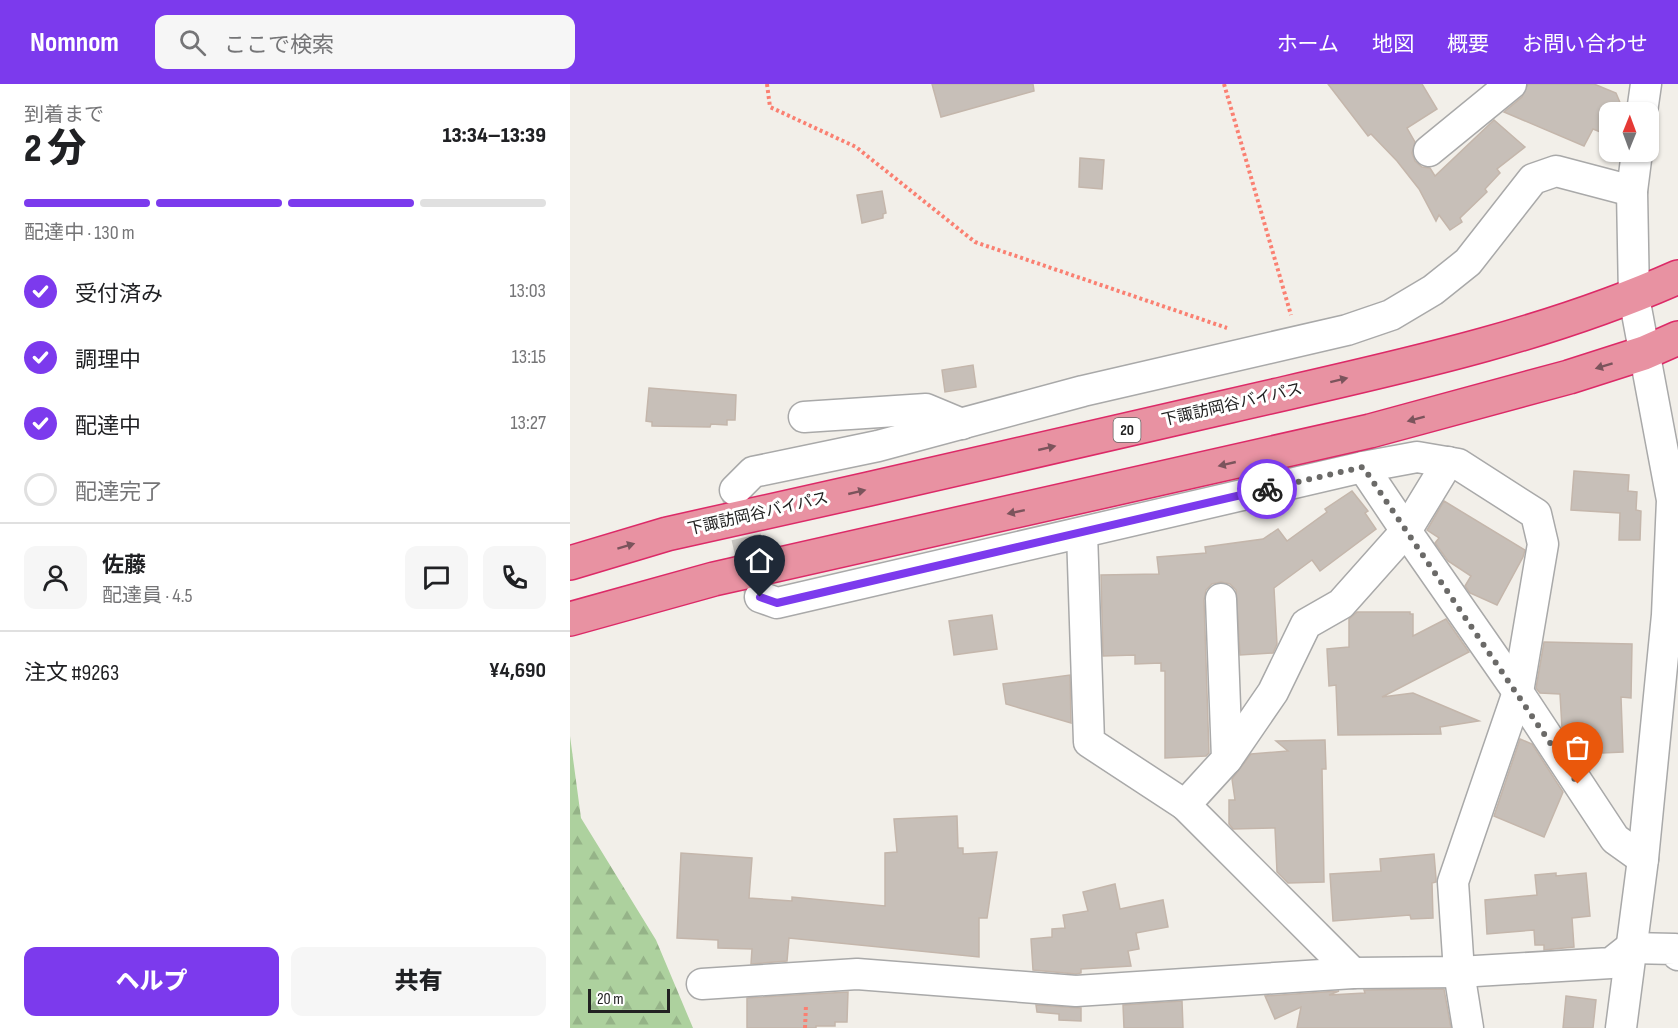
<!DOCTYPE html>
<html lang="ja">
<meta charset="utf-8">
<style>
:root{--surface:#fff;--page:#f6f6f6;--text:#202124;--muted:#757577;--line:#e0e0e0;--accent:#7c3aed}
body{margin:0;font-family:"Sofia Sans Condensed","Noto Sans JP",sans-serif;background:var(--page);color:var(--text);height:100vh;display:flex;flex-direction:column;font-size:22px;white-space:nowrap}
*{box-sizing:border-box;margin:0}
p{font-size:20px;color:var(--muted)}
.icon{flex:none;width:33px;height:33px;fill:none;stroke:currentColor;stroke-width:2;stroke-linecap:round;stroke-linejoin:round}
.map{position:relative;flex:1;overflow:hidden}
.side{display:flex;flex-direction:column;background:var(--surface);width:570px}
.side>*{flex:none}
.needle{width:39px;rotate:1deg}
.fabs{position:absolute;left:1029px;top:18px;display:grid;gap:12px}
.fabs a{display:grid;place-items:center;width:60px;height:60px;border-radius:12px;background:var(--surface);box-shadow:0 2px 4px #0004;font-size:30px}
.scale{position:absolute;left:18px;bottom:15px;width:82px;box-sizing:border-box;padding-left:6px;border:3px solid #222;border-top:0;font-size:16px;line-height:21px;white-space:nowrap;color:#222;-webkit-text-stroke:4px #fff;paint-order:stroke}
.pin{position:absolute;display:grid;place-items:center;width:51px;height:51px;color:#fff;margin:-62px -26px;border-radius:50% 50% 50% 0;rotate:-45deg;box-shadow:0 0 6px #0007}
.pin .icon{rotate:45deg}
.courier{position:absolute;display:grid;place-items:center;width:60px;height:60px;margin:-30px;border:4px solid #7c3aed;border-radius:50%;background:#fff;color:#222;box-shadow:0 2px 8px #0007}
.head em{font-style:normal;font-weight:800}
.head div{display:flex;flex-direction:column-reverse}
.head{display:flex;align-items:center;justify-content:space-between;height:102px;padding:0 24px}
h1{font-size:39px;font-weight:800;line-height:45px}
.bar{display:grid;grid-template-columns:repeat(4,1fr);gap:9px 6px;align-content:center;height:72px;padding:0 24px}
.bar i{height:8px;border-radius:4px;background:var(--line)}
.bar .selected{background:var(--accent)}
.bar p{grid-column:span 4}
.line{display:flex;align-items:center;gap:15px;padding:0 24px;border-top:2px solid var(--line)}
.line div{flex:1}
.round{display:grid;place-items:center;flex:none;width:63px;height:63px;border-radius:12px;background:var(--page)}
ol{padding:0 24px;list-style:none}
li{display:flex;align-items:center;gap:18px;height:66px}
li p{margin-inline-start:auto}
li .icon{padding:6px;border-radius:50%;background:var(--accent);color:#fff;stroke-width:4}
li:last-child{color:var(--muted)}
li i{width:33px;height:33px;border:3px solid var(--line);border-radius:50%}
.action{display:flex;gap:12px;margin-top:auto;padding:12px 24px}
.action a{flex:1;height:69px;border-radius:12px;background:var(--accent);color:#fff;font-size:24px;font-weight:800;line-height:69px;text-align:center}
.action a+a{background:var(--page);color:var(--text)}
header{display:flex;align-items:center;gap:36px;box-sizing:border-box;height:84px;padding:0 30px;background:var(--accent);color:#fff}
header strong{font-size:28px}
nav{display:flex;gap:33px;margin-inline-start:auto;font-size:21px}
.search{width:420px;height:54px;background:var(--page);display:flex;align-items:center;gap:15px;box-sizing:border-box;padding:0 21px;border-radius:12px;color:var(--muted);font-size:22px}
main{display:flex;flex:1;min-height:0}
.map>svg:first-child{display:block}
.forest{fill:url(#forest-firs)}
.building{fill:#c7bfb8;stroke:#c4b6ab;stroke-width:1.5}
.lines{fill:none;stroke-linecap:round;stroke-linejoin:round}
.minor-tunnel{stroke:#c8c6c1;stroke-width:30;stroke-dasharray:30 15;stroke-linecap:butt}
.minor-casing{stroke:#a9a9a9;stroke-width:33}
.highway-casing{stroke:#dc2a67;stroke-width:36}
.path{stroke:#fa8072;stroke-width:4;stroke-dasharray:3 3;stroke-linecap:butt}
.minor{stroke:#fff;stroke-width:30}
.highway{stroke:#e892a2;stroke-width:33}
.oneway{fill:#7b545c}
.done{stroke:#6b6a68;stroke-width:6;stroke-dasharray:0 10.8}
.route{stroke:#7c3aed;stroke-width:8}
.labels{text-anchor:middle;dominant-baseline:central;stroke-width:6;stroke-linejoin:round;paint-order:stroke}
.shield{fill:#fff;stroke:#646464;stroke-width:1.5}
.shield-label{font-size:15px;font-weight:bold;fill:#222}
.street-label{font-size:16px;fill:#222;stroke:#fff}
</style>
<header>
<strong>Nomnom</strong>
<div class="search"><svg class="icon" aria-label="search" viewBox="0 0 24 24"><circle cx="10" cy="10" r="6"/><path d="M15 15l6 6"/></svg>ここで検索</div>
<nav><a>ホーム</a><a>地図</a><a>概要</a><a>お問い合わせ</a></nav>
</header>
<main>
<section class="side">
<div class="head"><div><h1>2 分</h1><p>到着まで</p></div><em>13:34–13:39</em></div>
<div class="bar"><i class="selected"></i><i class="selected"></i><i class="selected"></i><i></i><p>配達中 · 130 m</p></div>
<ol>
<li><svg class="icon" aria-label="check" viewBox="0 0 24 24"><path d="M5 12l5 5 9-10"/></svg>受付済み<p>13:03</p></li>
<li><svg class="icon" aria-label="check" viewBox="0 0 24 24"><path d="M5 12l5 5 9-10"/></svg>調理中<p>13:15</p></li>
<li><svg class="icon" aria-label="check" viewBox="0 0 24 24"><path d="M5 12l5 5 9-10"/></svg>配達中<p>13:27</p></li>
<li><i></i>配達完了</li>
</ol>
<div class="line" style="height:108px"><a class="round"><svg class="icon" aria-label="person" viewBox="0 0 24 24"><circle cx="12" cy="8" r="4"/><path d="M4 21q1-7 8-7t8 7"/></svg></a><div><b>佐藤</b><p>配達員 · 4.5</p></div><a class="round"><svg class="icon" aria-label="chat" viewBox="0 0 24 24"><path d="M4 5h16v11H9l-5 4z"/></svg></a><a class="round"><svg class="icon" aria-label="phone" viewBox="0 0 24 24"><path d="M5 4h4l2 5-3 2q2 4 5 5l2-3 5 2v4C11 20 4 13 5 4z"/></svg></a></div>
<div class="line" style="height:78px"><div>注文 #9263</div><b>¥4,690</b></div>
<div class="action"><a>ヘルプ</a><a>共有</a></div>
</section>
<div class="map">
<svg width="1108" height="944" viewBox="0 0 1108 944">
<defs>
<pattern id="forest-firs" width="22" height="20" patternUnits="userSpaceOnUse" patternTransform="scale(1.5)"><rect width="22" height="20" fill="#add19e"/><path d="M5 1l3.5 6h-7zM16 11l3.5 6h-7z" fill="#95b388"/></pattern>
</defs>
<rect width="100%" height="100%" fill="#f2efe9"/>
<!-- forest -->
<path class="forest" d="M0 652 11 734 86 856 123 944H0Z"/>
<!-- building -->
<g class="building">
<path d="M362 0H463L464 7 371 33Z"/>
<path d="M758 0H852L867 25 837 44 845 58 842 69 845 77 852 83 860 84 865 92 924 36 955 63 927 85 930 89 915 105 917 108 890 134 892 138 880 146 869 131 866 137 849 105 827 77 801 50 798 52Z"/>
<path d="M958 0H1024L1046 9 1054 28H1040V52L1023 45 1014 62 934 28 952 13Z"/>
<path d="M510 74 534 76 532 105 509 103Z"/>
<path d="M312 107 316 129 313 130V134L292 139 287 111Z"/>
<path d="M403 281 406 303 375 308 372 286Z"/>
<path d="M79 304 166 311 165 336H157V341L141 340 140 343 82 342V338L76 337Z"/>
<path d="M1004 387 1059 391 1058 407 1067 408 1066 426 1071 427 1070 456H1049L1050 429 1001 426Z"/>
<path d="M782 407 798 427 795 429 806 445 750 487 742 476 704 504 707 560 703 569 670 571 666 506 660 500 651 498 642 500 636 506 634 516 639 669 636 672 595 674V587H591V579L565 580V571L533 572 531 491 589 490 587 473 636 469 635 463 693 455 708 445 717 457 757 428 755 425Z"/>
<path d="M874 417 955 466 953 473 927 521 900 509 895 502 901 492 878 477 865 459 869 454 857 446Z"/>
<path d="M787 528H840V530H843V552L876 535 899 568 812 613 843 609 909 637 870 643 871 650 768 651 766 601 759 602 757 565 779 563V535Z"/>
<path d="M422 531 427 565 384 571 379 537Z"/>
<path d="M974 558 1062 560 1061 614 1051 613 1053 668 1010 670 992 644 990 610 970 609 966 604Z"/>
<path d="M500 591 501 639 436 620 433 600Z"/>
<path d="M950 655 962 660 993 708 974 753 924 732Z"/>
<path d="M755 656 756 685H752L754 798 718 799 707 788 705 744 663 745 659 740V716H665L662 695 681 670 718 667 706 657Z"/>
<path d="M387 732 388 764H393V770L427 768 417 834H409V873L219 854 217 877 181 880 182 865 148 864V856L107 854 111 769 182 774 179 814 222 817V813L315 822V769L327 768 324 735Z"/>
<path d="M864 770 866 794V798L862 799 863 834 841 835 840 831 763 837 760 790 811 787 810 775Z"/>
<path d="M986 789V792L1016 789 1020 832 1002 834 1004 863 974 866V861H965L964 846 917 850 915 816 967 811 965 791Z"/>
<path d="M545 800 550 825 593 816 598 843 566 849 569 865 558 867 561 882 511 885V889L506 890 463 886 461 855 482 853V845L495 844 493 831 518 827 513 808Z"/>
<path d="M874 905 881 944H727L731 923 705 935 695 912 769 907 759 911 795 909 794 906Z"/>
<path d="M278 908 277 938H265V942H246V944H177V914Z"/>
<path d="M996 912 1026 916 1023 944H993Z"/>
<path d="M612 917 613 944H554L553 921Z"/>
<path d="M466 921 511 924V937L489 936V930L467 928Z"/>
</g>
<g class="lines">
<!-- minor-tunnel -->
<path class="minor-tunnel" d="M166 409 189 508"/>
<!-- minor casing -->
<g class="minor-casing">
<g id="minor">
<path d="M1072 28 1076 0"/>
<path d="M859 67 941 0"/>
<path d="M234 333 356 325 392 340"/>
<path d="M878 378 836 447 948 608 1045 755 1073 775"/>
<path d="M165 406 183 388 308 362 513 307 777 246 821 231 863 206 898 178 963 95 986 87 1062 107"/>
<path d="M512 449 519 658 615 721 657 675 651 515"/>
<path d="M190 513 207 519 793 383 847 373 888 380 966 430 973 460 948 608 883 798 889 888 898 944"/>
<path d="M657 675 703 608 736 540 771 520 836 447 793 383"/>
<path d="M615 721 783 889"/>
<path d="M132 900 287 890 506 907 783 889 889 888 1041 879 1060 864 1105 865 1108 871"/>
<path d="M1051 944 1073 775 1097 531 1102 416 1064 213 1062 107 1067 68"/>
</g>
</g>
<!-- highway casing -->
<g class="highway-casing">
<g id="highway">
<path d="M0 479 97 450C285 409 473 365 660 322 811 287 966 256 1108 193"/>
<path d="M0 535 144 495 800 347 999 293 1074 269 1108 254"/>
</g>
</g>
<!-- path -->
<g class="path">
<path d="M197 0 200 23 286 63 405 158 657 244"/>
<path d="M654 0 721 231"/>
<path d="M235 944 236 921"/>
</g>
<!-- minor -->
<use href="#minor" class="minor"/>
<!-- highway -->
<use href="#highway" class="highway"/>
</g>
<!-- one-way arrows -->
<defs><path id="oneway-solid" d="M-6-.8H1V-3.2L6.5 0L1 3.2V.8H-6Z" transform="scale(1.5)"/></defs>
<g class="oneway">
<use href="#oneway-solid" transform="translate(1034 282) rotate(163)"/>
<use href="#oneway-solid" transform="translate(769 296) rotate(-14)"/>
<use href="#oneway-solid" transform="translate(846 335) rotate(165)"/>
<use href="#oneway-solid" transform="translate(477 364) rotate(-13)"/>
<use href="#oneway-solid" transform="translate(657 380) rotate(167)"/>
<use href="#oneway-solid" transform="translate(287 408) rotate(-13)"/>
<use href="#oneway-solid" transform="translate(446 428) rotate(168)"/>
<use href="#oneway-solid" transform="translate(56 462) rotate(-17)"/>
</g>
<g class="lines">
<!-- done -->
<path class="done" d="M697 405 793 383 1008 700"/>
<!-- route -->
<path class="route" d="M190 513 207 519 697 405"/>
</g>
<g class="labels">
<!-- shield labels -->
<rect class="shield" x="543.5" y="334" width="27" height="24" rx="4.5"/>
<g class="shield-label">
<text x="557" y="346">20</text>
</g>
<!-- street labels -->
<g class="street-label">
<text transform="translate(662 321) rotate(-13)">下諏訪岡谷バイパス</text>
<text transform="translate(188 430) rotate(-13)">下諏訪岡谷バイパス</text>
</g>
</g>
</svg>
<div class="fabs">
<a><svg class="needle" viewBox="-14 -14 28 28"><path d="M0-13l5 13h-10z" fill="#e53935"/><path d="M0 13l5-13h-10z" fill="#757577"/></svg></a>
</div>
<div class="scale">20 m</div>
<div class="pin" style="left:1008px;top:700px;background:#ea580c"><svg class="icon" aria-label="bag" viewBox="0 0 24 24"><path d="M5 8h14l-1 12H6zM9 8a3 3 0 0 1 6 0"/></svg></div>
<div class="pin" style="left:190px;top:513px;background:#1f2937"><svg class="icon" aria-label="home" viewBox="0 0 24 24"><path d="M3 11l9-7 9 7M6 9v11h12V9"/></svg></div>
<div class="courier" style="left:697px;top:405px"><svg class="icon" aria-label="bike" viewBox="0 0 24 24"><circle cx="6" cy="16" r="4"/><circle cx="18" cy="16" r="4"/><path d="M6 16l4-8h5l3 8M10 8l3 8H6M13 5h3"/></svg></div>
</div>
</main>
